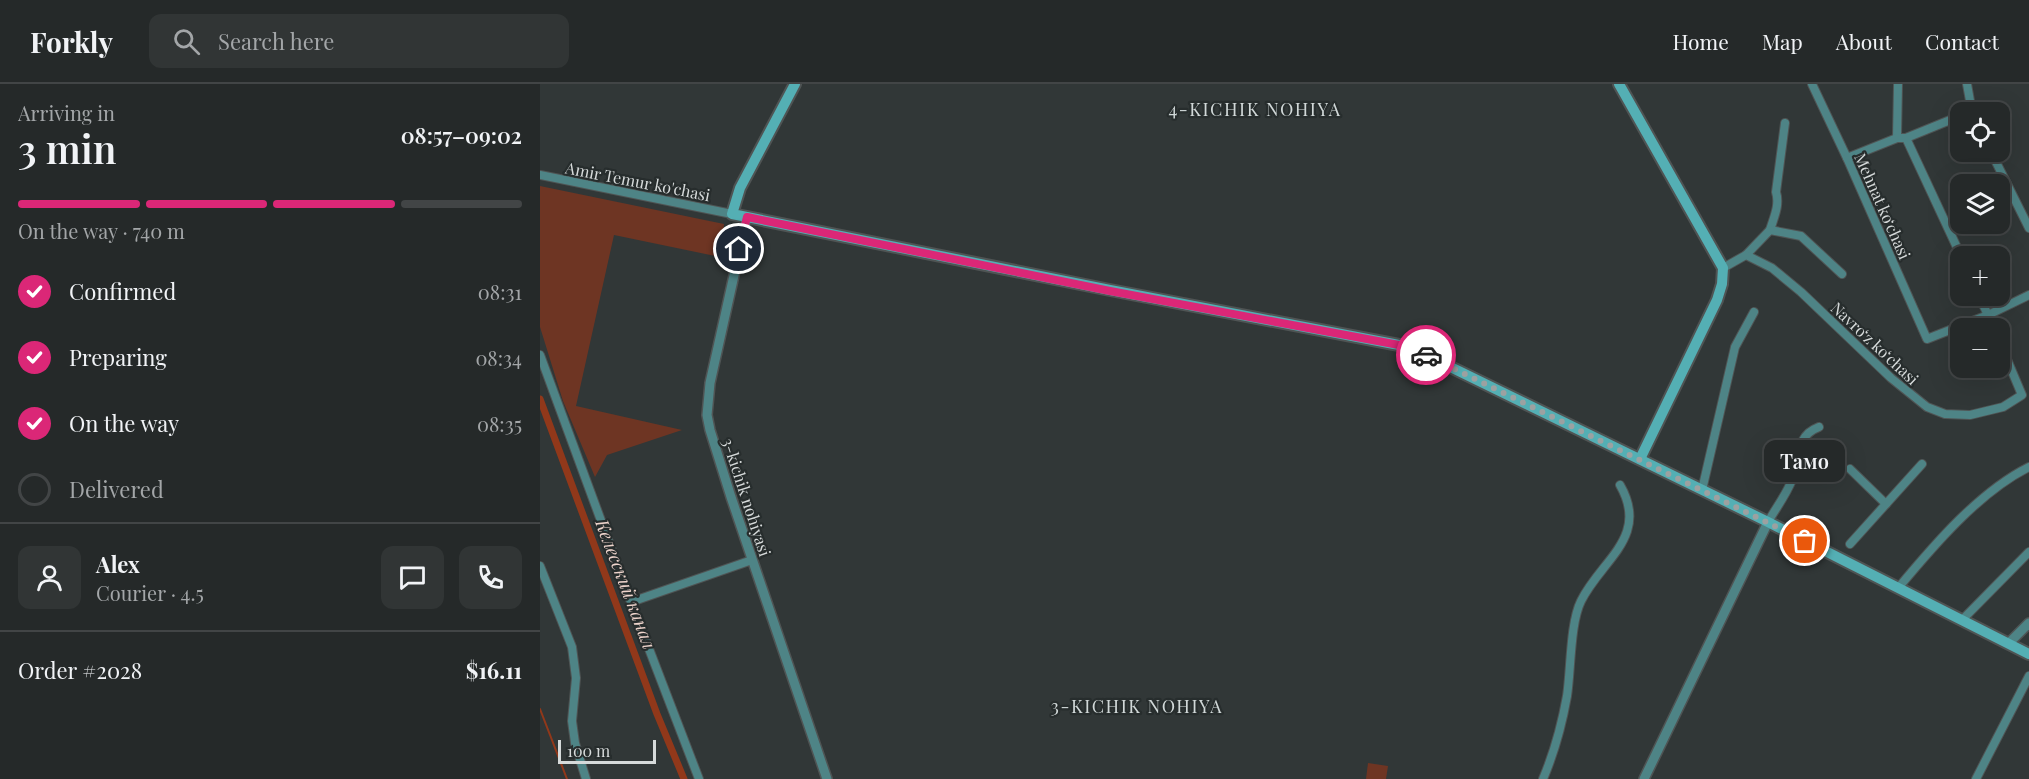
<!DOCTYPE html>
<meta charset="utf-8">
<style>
:root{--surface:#252929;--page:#313535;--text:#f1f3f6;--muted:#a3a6a8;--line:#424546;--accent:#db2777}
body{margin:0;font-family:"Playfair Display",serif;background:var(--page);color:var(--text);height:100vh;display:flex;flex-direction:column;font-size:22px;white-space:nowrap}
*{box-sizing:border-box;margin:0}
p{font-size:20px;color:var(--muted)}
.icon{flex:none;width:33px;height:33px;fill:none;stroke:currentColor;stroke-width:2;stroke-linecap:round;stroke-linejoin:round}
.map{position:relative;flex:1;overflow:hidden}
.details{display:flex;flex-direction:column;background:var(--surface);width:540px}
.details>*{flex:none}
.fabs{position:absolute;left:1410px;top:18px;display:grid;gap:12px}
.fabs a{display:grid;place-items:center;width:60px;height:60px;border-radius:12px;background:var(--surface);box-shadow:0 6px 24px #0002,0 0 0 2px var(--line);font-size:30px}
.scale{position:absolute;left:18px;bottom:15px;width:98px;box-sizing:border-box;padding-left:6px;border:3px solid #d6dada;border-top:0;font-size:16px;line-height:21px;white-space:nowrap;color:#d6dada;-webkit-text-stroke:4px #272d2d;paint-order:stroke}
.pin{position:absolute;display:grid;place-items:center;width:51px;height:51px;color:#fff;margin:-26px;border:3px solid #fff;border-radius:50%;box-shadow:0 2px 6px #0007}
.courier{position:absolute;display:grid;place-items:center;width:60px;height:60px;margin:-30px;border:4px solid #db2777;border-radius:50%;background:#fff;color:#222;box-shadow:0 2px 8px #0007}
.bubble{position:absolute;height:42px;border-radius:12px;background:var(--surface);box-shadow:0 6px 24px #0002,0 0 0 2px var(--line);font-size:20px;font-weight:600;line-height:42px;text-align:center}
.summary em{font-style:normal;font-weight:600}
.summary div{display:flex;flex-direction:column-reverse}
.summary{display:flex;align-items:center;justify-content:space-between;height:102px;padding:0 18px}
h1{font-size:39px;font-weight:600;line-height:45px}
.bar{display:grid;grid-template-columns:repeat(4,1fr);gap:9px 6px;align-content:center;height:72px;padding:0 18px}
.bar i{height:8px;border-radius:4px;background:var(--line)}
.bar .current{background:var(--accent)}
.bar p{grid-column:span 4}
.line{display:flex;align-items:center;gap:15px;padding:0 18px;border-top:2px solid var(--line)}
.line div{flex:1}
.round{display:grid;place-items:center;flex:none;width:63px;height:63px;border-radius:12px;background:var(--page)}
ol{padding:0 18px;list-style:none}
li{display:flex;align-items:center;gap:18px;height:66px}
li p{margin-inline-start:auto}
li .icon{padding:6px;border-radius:50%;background:var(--accent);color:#fff;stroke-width:4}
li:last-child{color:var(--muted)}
li i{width:33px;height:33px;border:3px solid var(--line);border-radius:50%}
header{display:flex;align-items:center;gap:36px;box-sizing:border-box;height:84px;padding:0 30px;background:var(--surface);border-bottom:2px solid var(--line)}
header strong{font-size:28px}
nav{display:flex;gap:33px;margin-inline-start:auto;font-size:21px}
.search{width:420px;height:54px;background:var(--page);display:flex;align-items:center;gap:15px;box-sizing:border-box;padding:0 21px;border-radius:12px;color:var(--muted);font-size:22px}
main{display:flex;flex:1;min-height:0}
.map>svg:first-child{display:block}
.green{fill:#6e3523}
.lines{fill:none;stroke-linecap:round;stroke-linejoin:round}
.stream{stroke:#91381a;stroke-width:2}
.canal{stroke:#91381a;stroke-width:7}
.minor-casing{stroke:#4f5454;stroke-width:10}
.tertiary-casing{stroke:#4f5454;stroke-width:12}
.secondary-casing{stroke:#4f5454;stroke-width:14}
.minor{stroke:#4e8486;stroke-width:8}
.tertiary{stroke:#4e8486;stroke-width:9}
.secondary{stroke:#54afb4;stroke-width:10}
.done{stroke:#9ca1a1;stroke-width:6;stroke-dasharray:0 10.8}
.route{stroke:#db2777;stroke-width:8}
.labels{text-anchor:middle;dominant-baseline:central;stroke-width:4.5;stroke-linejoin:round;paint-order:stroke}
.street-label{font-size:16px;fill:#d6dada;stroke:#272d2d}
.neighbourhood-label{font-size:18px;letter-spacing:1.5px;fill:#d1d8d8;stroke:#272d2d}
.water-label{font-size:18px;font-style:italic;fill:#eed4cc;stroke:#272d2d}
</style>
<header>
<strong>Forkly</strong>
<div class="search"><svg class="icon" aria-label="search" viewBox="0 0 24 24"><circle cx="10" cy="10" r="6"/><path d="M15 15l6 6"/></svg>Search here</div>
<nav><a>Home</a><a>Map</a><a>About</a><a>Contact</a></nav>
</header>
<main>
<section class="details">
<div class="summary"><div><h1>3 min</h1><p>Arriving in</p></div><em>08:57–09:02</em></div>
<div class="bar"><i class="current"></i><i class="current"></i><i class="current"></i><i></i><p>On the way · 740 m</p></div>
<ol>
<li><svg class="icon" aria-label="check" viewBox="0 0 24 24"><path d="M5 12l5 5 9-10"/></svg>Confirmed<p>08:31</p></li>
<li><svg class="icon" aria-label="check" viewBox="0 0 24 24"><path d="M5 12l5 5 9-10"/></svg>Preparing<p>08:34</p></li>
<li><svg class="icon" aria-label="check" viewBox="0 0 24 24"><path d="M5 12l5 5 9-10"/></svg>On the way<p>08:35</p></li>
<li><i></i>Delivered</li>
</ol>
<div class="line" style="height:108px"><a class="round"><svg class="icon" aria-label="person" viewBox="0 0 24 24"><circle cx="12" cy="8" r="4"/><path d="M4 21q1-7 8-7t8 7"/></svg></a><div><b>Alex</b><p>Courier · 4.5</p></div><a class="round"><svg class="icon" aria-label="chat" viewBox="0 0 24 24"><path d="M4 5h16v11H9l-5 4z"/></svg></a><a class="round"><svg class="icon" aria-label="phone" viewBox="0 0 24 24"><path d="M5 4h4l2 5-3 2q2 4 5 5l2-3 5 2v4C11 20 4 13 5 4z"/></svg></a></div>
<div class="line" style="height:78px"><div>Order #2028</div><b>$16.11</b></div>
</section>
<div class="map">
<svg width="1489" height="695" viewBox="0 0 1489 695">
<rect width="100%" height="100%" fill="#313737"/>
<!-- green -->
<g class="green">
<path d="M0 102 184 140 180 173 74 151 36 322 142 346 67 371 55 393 23 317 0 243Z"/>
<path d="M828 679 848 682 846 695H826Z"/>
</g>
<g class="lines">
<!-- stream -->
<path class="stream" d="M0 625 27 695"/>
<!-- canal -->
<path class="canal" d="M0 315 117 630 144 695"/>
<!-- minor casing -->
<g class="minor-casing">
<g id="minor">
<path d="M1272 0 1307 74 1387 255 1448 231 1489 211"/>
<path d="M1427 0 1432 28"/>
<path d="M1357 54 1358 0"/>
<path d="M1366 54 1421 172"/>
<path d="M1451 68 1489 144"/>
<path d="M1307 74 1357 54H1366L1420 32"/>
<path d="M0 91 192 130"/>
<path d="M1230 146C1234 133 1240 121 1236 108L1245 39"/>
<path d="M1206 171 1230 146 1261 152 1302 190"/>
<path d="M1183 184 1206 171 1232 184 1261 208 1351 294 1387 323 1405 330 1430 331 1463 323 1482 311 1460 259"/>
<path d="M1439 212 1454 244"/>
<path d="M0 271 91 518 159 695"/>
<path d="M1310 385 1346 420"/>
<path d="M1162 406 1195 263 1214 228"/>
<path d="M1228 438C1236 424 1246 411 1252 396 1262 376 1253 353 1279 343"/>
<path d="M1310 460 1382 380"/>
<path d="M0 482 32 563 36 594 32 637 35 659 46 695"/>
<path d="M1359 503C1394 461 1439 408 1489 383"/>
<path d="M91 518 212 476"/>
<path d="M1422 536 1489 468"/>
<path d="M1003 695C1014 669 1022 640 1027 612 1031 586 1030 539 1041 517 1061 476 1110 453 1080 401"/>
<path d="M1436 695 1489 592"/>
</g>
</g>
<!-- tertiary casing -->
<g class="tertiary-casing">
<g id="tertiary">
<path d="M207 133 170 299 167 331 170 346 191 413 287 695"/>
<path d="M1469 559 1489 539"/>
<path d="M1104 695 1228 438"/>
</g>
</g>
<!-- secondary casing -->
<g class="secondary-casing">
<g id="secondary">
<path d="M255 0 200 104 192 130 570 206 859 261 890 273 1228 438 1489 570"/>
<path d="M1079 0 1183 184 1182 200 1177 216 1100 375"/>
</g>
</g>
<!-- minor -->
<use href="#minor" class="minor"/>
<!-- tertiary -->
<use href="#tertiary" class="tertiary"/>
<!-- secondary -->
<use href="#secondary" class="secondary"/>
</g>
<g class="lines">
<!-- done -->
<path class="done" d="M886 271 1265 457"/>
<!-- route -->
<path class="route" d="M199 165 207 133 570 207 859 261 886 271"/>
</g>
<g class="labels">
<!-- street labels -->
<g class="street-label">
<text transform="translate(98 97) rotate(11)">Amir Temur ko'chasi</text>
<text transform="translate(1343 122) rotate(66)">Mehnat ko‘chasi</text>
<text transform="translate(1335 259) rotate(43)">Navro‘z ko‘chasi</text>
<text transform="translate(207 413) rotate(72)">3-kichik nohiyasi</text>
</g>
<!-- neighbourhood labels -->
<g class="neighbourhood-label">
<text x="715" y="25">4-KICHIK NOHIYA</text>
<text x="597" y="622">3-KICHIK NOHIYA</text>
</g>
<!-- water labels -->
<g class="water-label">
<text transform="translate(86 500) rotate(69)">Келесский канал</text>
</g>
</g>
</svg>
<div class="fabs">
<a><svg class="icon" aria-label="locate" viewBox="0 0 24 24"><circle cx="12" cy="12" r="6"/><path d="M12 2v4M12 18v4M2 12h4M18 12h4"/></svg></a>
<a><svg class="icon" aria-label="layers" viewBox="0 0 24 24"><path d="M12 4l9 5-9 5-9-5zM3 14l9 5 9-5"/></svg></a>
<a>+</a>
<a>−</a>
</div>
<div class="scale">100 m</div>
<div class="pin" style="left:1265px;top:457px;background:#ea580c"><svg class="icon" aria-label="bag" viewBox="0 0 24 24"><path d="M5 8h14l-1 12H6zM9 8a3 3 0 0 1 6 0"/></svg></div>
<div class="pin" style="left:199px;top:165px;background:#1f2937"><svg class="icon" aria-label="home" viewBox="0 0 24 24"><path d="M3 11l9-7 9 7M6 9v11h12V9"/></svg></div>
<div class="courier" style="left:886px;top:271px"><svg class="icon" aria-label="car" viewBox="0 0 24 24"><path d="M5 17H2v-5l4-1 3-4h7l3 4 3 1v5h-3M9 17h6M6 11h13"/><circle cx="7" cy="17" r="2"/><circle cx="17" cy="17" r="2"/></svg></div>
<div class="bubble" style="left:1224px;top:356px;width:81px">Тамо</div>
</div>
</main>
